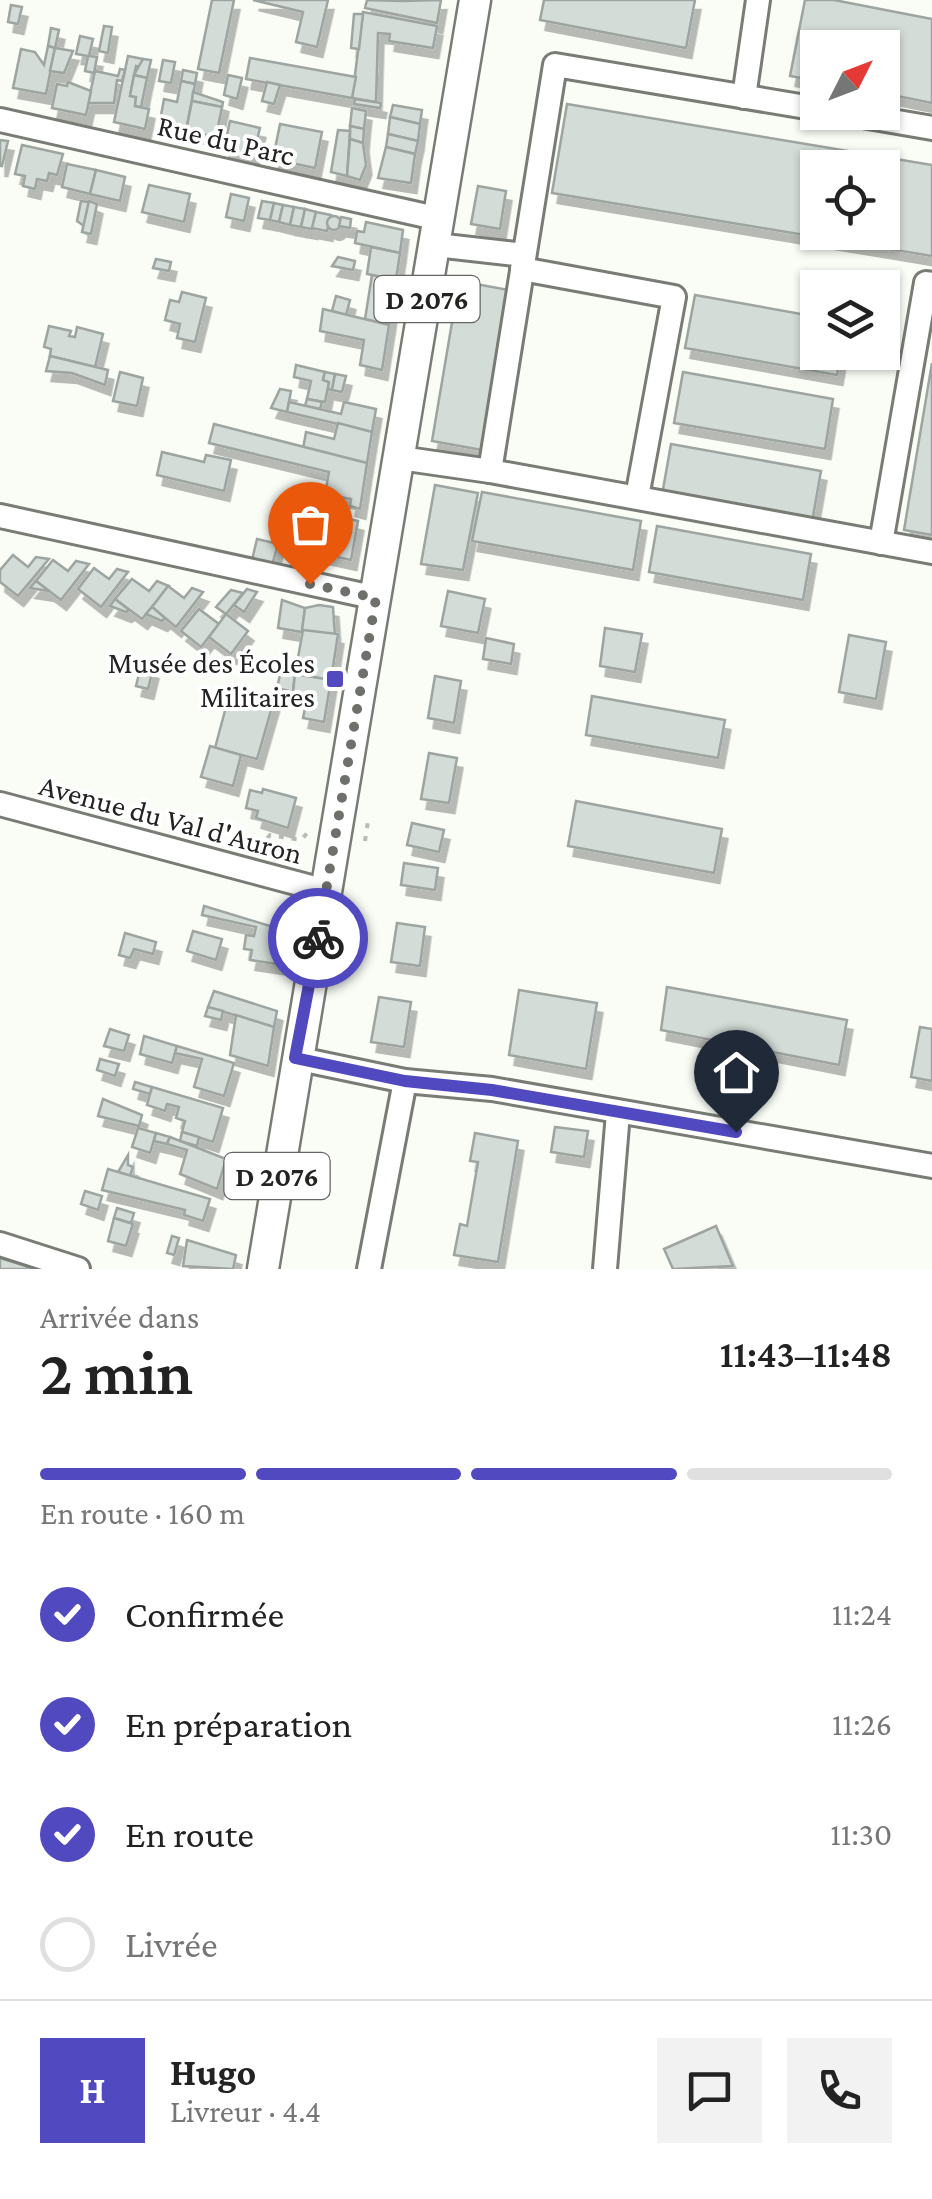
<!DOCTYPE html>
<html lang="fr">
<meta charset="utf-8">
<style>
:root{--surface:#fff;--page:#f2f2f2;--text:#222;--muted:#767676;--line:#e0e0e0;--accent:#5149c0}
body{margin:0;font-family:"Crimson Pro",serif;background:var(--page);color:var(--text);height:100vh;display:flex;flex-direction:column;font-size:38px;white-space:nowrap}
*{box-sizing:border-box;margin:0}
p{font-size:32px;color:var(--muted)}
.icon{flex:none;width:55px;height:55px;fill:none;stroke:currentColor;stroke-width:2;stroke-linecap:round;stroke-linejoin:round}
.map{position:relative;height:1269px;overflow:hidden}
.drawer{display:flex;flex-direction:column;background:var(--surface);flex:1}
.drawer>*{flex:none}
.needle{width:65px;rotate:48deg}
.controls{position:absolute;left:800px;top:30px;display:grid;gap:20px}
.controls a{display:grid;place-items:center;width:100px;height:100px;border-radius:0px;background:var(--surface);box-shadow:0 2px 8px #0004;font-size:50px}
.pin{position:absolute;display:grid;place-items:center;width:85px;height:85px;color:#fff;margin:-102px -42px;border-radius:50% 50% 50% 0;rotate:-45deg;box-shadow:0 0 10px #0007}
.pin .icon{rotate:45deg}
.courier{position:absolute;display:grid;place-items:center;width:100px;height:100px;margin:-50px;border:8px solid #5149c0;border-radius:50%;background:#fff;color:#222;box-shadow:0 2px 12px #0007}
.overview em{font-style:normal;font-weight:600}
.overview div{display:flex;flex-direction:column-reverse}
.overview{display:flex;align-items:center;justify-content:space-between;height:170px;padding:0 40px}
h1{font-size:65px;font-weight:600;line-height:75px}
.bar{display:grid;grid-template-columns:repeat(4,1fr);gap:15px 10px;align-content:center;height:120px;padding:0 40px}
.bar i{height:12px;border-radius:8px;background:var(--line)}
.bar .current{background:var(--accent)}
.bar p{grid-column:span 4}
.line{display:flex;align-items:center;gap:25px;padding:0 40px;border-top:2px solid var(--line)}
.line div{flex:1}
.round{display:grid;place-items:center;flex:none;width:105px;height:105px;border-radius:0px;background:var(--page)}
ol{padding:0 40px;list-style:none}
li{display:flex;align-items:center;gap:30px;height:110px}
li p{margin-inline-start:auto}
li .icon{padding:10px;border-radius:50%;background:var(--accent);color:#fff;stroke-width:4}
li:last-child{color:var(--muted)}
li i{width:55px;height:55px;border:5px solid var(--line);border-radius:50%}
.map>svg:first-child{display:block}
.building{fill:#d4dcd7;stroke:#9ea5a1;stroke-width:2.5;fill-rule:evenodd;filter:url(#shadow)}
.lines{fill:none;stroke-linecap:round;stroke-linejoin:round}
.minor-casing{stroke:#787c75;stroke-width:28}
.major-casing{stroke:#787c75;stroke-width:35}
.path{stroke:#b8bbb5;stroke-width:4;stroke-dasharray:5 8;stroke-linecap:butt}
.minor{stroke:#fff;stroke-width:22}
.major{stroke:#fff;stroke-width:30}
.done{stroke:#6e706c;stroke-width:10;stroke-dasharray:0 18}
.route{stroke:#5149c0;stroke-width:12}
.poi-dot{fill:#5149c0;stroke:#fff;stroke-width:4}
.labels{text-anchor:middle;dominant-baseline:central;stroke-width:8;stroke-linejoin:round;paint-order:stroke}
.shield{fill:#fff;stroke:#656664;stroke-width:2.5}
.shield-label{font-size:28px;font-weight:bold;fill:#232422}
.street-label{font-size:30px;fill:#232422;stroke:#fff}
.poi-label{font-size:30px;fill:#232422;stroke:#fff;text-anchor:end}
</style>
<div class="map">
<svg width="932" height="1269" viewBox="0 0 932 1269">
<defs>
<filter id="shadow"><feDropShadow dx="5.5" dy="10" stdDeviation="0" flood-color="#0004"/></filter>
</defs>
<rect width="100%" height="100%" fill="#f9fdf6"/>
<!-- building -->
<g class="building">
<path d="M212 0H234L219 73 198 69Z"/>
<path d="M253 0H328L317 47 296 42 303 12Z"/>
<path d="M367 0 402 1 441 0 437 23 365 8Z"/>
<path d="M544 0H695L686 48 540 20Z"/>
<path d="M805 0H834L932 19V103L882 93V48H818V81L790 76Z"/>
<path d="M11 5 22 7 18 24 8 22Z"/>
<path d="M363 12 437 26 433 48 389 41 390 34 378 33 376 102 352 98Z"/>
<path d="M354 14H363L359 49 351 48Z"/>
<path d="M104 26 112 27 108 53 99 51Z"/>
<path d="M51 28 59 30 55 48 48 46Z"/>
<path d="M80 36 93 39 89 56 97 57 94 73 85 71 88 56 76 54Z"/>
<path d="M48 46 55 48 46 94 13 88 21 49 35 52 44 65Z"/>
<path d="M55 48 73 51 64 73 50 71Z"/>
<path d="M128 56 143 59 141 67 136 66 130 96 136 97 135 106 149 109 145 129 114 122Z"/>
<path d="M250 58 356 77 352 98 246 79Z"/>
<path d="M143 59 151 60 147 78 134 75Z"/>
<path d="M163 60 175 62 171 83 159 81Z"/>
<path d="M120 69 125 70 122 81 117 80 114 103H88L95 71 118 76Z"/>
<path d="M183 70 197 73 195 84 181 81Z"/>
<path d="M134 75 147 78 141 107 135 106 136 97 130 96Z"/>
<path d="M228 75 242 78 237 99 224 95Z"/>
<path d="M181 81 195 84 186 131 159 126 164 99 177 102Z"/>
<path d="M68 82 91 91 86 115 52 108 57 84 67 86Z"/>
<path d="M267 82 280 85 274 104 262 101Z"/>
<path d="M193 92 223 102 222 107 192 101Z"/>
<path d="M355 99 381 103 380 108 354 104Z"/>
<path d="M192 101 222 107 216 137 186 131Z"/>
<path d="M567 104 932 165V256L552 193ZM818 168H882V232H818Z"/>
<path d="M393 105 422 110 420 124 390 117Z"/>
<path d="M352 108 366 111 364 129 350 126Z"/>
<path d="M390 117 420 124 418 141 388 134Z"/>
<path d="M230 121 260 128 253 155 224 148Z"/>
<path d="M280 124 322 132 315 168 273 159Z"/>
<path d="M350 126 364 129 363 143 350 139Z"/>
<path d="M338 130 350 131 347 176 331 172Z"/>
<path d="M388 134 418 141 415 154 386 147Z"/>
<path d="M350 139 363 143 366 165 360 180 347 176Z"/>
<path d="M0 140 8 141 2 166H0Z"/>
<path d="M22 145 63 154 57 175 49 173 47 181 37 179 35 189 23 186 25 176 15 174Z"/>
<path d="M386 147 415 154 411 183 378 178Z"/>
<path d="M67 164 96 170 90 194 62 187Z"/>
<path d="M96 170 125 177 120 201 90 194Z"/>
<path d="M149 185 190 194 184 222 142 212Z"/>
<path d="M478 186 506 191 500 229 471 224Z"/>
<path d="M231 194 249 198 244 221 226 217Z"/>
<path d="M81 201 89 202 84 226 77 221Z"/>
<path d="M89 201 97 204 91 234 82 232Z"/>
<path d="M262 201 274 203 270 220 258 218Z"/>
<path d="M274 203 283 205 279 222 270 220Z"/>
<path d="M283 205 294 207 290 225 279 222Z"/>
<path d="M294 207 305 209 301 227 290 225Z"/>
<path d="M305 209 316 212 312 229 301 227Z"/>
<path d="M316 212 331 215 327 231 312 228Z"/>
<circle cx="334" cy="223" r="7"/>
<path d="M341 217 351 219 350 228 339 226Z"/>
<path d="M366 222 403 230 400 253 355 243 357 231 364 232Z"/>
<path d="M371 247 400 253 396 280 367 274Z"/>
<path d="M338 257 355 261 353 270 332 266Z"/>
<path d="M156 259 171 262 169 271 153 268Z"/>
<path d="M372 275 396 280 389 325 365 319Z"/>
<path d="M459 281 509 290 482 450 432 441Z"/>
<path d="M182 292 206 298 195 342 177 338 180 324 165 320 170 300 179 302Z"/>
<path d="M695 295 818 317V352H841L837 375 685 348Z"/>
<path d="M336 296 350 300 346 315 332 311Z"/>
<path d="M323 309 389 325 382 370 360 365 364 340 320 331Z"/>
<path d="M49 326 71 331 69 336 75 337 77 327 103 334 95 367 50 356 51 349 44 347Z"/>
<path d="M50 356 108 370 105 385 72 373 46 371Z"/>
<path d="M932 363V535L904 530Z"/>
<path d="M296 365 325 372 323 380 329 382 325 402 307 399 311 381 294 377Z"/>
<path d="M120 372 143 378 137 406 113 401Z"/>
<path d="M325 372 335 374 332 390 328 389 329 382 323 380Z"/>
<path d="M683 372 833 399 825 449 674 423Z"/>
<path d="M335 374 346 376 342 392 332 390Z"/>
<path d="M280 389 291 391 287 412 271 408Z"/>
<path d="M307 399 322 402 320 409 305 406Z"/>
<path d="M289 402 341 414 344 402 376 409 372 432 287 412Z"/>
<path d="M338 423 372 432 367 463 303 449 306 432 334 439Z"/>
<path d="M214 424 367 463 360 509 350 506 351 499 325 494 329 472 209 443Z"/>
<path d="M671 444 821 471 812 522 662 495Z"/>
<path d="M162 452 204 462 206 455 231 460 224 491 157 475Z"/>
<path d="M435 485 478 493 463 570 421 564Z"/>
<path d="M482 492 641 521 633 570 472 541Z"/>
<path d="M291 505 358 521 351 560 314 552 318 531 293 524 294 519 289 518Z"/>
<path d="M657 526 811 554 803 600 649 572Z"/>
<path d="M257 539 278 544 272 565 252 560Z"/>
<path d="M13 555 28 567 36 557 49 559 18 596 0 582V570Z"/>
<path d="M53 560 68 571 76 561 89 564 61 600 36 581Z"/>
<path d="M94 568 109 579 117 569 128 572 101 607 78 589Z"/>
<path d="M132 579 149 591 157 581 169 586 142 619 115 599Z"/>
<path d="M36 581 49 591 30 588Z"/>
<path d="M168 586 184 598 192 588 203 592 176 627 152 607Z"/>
<path d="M247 589 257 592 244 612 234 605Z"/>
<path d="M231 590 243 593 226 614 216 607Z"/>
<path d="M448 591 485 599 478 633 441 626Z"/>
<path d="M115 599 129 610 126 612 110 606Z"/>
<path d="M282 600 305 608 302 632 278 628Z"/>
<path d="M319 605 333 607 335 636 302 630 305 608Z"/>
<path d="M152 607 165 618 162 621 146 614Z"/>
<path d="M199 609 219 624 201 647 181 631Z"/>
<path d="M226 614 248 631 231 654 209 637Z"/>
<path d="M605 628 642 634 635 672 600 666Z"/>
<path d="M303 630 338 634 331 680 295 674Z"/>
<path d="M849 635 886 642 876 699 839 692Z"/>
<path d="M486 638 514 644 511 664 483 659Z"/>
<path d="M141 666 153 669 148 689 136 686Z"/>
<path d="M281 670 295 674 293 692 277 688Z"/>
<path d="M295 674 331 680 324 722 303 718 308 694 293 692Z"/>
<path d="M435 676 461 681 454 723 428 718Z"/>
<path d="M231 688 274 700 257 759 215 748Z"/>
<path d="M592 696 725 720 718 758 586 735Z"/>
<path d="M210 746 241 755 233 786 201 777Z"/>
<path d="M429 753 457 758 449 803 421 799Z"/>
<path d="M263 789 296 798 288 828 256 818 258 811 246 808 250 790 262 793Z"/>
<path d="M576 801 722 829 714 873 568 846Z"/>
<path d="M412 823 444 830 439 852 407 845Z"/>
<path d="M404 863 438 868 435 890 401 885Z"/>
<path d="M204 906 290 932 284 965 250 960 252 950 244 949 246 935 254 936 256 927 202 915Z"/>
<path d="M397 923 425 927 420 966 391 962Z"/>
<path d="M193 931 222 939 216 960 187 951Z"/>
<path d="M125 933 156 942 153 954 134 949 130 958 119 955Z"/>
<path d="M667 987 847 1020 839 1065 661 1030Z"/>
<path d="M519 990 597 1003 586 1069 509 1055Z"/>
<path d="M214 991 277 1011 274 1027 208 1007Z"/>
<path d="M379 997 411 1002 404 1047 371 1042Z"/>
<path d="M208 1007 223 1011 221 1020 205 1016Z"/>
<path d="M236 1015 274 1027 268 1066 230 1055Z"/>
<path d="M920 1027 932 1029V1081L911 1077Z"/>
<path d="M110 1029 129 1035 124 1051 104 1046Z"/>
<path d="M144 1036 177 1046 172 1063 140 1054Z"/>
<path d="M177 1046 234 1063 224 1096 194 1087 202 1059 175 1053Z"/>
<path d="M100 1059 119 1064 115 1076 97 1070Z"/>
<path d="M135 1082 152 1087 150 1094 133 1089Z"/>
<path d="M152 1087 223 1108 213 1142 182 1132 185 1121 176 1118 179 1107 167 1104 165 1111 147 1105Z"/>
<path d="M103 1099 142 1115 139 1126 98 1116Z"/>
<path d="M555 1127 588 1131 584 1157 551 1152Z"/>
<path d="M138 1128 156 1133 150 1153 132 1147Z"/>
<path d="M182 1132 199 1137 197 1146 180 1141Z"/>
<path d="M156 1133 170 1137 167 1144 154 1141Z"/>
<path d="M475 1133 518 1141 498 1262 454 1255 460 1224 467 1226 478 1162 470 1161Z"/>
<path d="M170 1137 226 1159 217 1189 180 1174 187 1150 167 1144Z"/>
<path d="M128 1155V1165L133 1167 130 1176 118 1172Z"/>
<path d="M108 1169 210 1199 203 1221 184 1215 185 1210 102 1190Z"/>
<path d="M85 1191 102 1196 98 1210 81 1204Z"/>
<path d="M117 1208 134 1213 131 1223 114 1218Z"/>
<path d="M114 1218 133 1224 126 1246 108 1241Z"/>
<path d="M716 1226 733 1266 673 1269 664 1249Z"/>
<path d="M172 1236 179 1238 174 1255 167 1253Z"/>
<path d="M187 1240 236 1255 233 1269 183 1266Z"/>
<path d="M0 1258 35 1269H0Z"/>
</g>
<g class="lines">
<!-- minor casing -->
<g class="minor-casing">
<g id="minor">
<path d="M744 97 758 0"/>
<path d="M839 112 932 128"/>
<path d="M0 120 440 219"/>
<path d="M436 245 524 255"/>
<path d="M522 269 674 297 637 497"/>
<path d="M400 458 490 471 555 65 818 109"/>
<path d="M490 471 932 552"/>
<path d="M0 516 377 598"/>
<path d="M881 543 926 283 932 284"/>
<path d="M0 804 326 891"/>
<path d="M295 1058 405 1081 492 1089 932 1166"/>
<path d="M0 1244 78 1269"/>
<path d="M369 1269 405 1081"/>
<path d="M605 1269 618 1113"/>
</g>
</g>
<!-- major casing -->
<g class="major-casing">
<path id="major" d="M263 1269 475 0"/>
</g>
<!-- path -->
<g class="path">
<path d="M365 841 368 821"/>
<path d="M259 848 270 835 301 840 310 830"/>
</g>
<!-- minor -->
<use href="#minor" class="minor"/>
<!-- major -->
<use href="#major" class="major"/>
</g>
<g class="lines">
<!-- done -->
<path class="done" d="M310 584 376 598 318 938"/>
<!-- route -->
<path class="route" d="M318 938 295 1058 405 1081 492 1090 736 1132"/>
</g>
<!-- markers -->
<rect class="poi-dot" x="325" y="669" width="20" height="20" rx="5"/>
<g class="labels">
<!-- shield labels -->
<g class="shield">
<rect x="374.5" y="276" width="105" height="46" rx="8"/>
<rect x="224.5" y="1153" width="105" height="46" rx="8"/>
</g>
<g class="shield-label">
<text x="427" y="299">D 2076</text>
<text x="277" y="1176">D 2076</text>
</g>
<!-- street labels -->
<g class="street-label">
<text transform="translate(226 140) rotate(13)">Rue du Parc</text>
<text transform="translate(171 819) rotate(15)">Avenue du Val d'Auron</text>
</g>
<!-- poi labels -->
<g class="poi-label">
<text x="315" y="662">Musée des Écoles<tspan x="315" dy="34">Militaires</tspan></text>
</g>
</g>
</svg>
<div class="controls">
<a><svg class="needle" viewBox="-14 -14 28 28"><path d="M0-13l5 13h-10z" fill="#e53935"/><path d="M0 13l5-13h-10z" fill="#767676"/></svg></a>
<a><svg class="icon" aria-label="locate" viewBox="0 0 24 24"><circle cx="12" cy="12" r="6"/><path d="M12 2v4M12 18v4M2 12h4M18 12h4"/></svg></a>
<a><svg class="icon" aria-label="layers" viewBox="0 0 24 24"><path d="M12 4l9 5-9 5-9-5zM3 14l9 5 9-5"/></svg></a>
</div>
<div class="pin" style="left:310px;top:584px;background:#ea580c"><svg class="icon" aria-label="bag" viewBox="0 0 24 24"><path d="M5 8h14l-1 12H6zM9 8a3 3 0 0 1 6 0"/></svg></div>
<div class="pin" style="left:736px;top:1132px;background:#1f2937"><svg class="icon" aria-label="home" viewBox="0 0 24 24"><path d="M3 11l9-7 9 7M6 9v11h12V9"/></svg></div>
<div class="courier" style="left:318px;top:938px"><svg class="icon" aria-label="bike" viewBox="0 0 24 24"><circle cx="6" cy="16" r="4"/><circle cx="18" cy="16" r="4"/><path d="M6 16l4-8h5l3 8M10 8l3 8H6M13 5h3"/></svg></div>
</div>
<section class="drawer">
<div class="overview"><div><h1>2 min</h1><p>Arrivée dans</p></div><em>11:43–11:48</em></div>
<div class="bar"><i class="current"></i><i class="current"></i><i class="current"></i><i></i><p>En route · 160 m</p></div>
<ol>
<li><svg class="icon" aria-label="check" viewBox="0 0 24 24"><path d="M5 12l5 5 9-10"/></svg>Confirmée<p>11:24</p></li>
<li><svg class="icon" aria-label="check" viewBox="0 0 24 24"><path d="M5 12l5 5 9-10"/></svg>En préparation<p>11:26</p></li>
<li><svg class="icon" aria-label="check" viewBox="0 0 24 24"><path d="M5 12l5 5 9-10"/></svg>En route<p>11:30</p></li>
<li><i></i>Livrée</li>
</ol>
<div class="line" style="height:180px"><b class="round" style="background:var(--accent);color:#fff">H</b><div><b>Hugo</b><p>Livreur · 4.4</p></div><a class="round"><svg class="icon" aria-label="chat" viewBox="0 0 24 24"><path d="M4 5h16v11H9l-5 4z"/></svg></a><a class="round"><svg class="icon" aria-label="phone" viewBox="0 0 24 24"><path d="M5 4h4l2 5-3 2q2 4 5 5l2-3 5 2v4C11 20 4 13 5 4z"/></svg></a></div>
</section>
